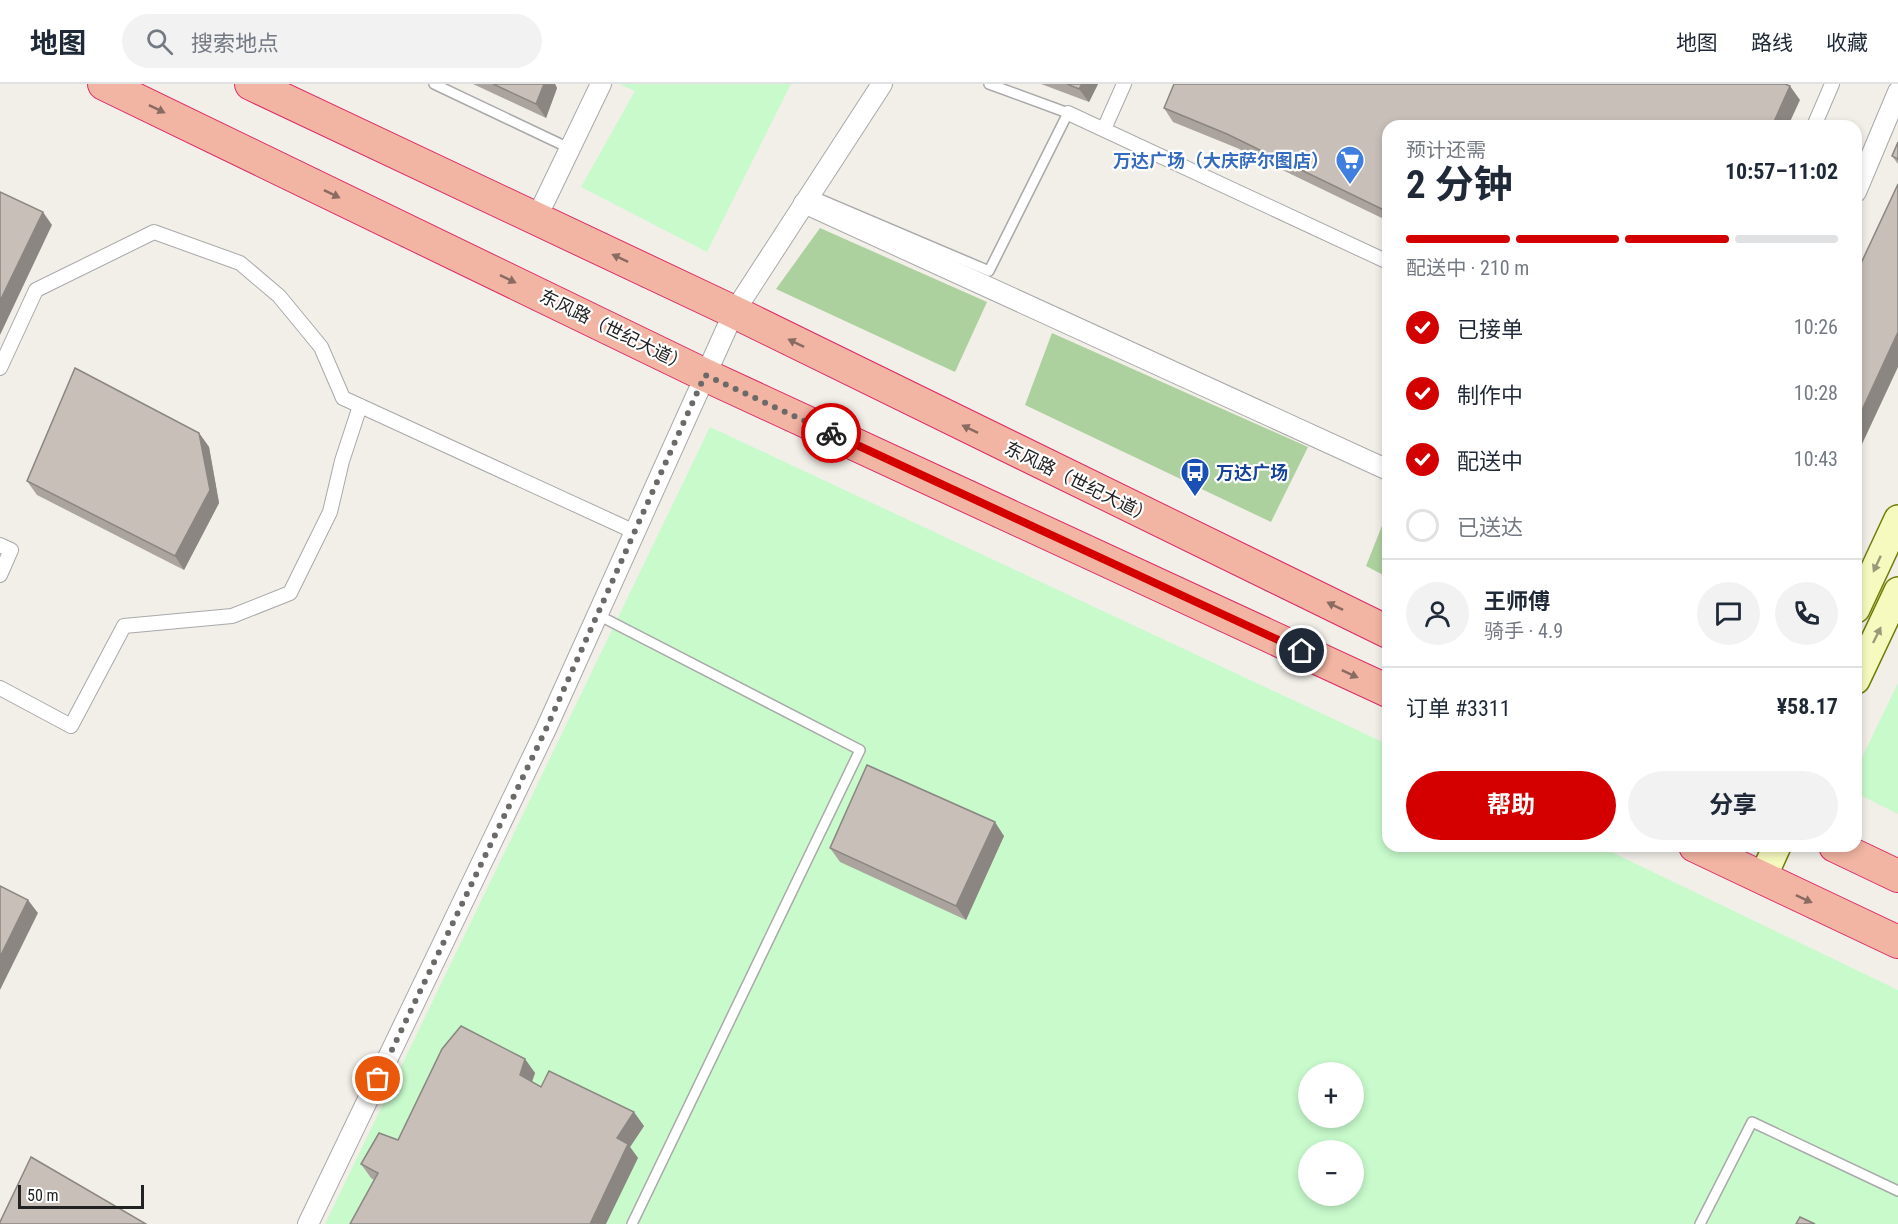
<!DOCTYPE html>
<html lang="zh">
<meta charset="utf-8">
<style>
:root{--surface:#fff;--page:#f2f2f3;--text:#1f2937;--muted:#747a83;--line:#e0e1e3;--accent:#d40000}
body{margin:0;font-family:"Roboto Condensed","Noto Sans SC",sans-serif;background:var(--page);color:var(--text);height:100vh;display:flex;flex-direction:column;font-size:22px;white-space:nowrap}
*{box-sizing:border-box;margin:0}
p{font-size:20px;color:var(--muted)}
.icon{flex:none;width:33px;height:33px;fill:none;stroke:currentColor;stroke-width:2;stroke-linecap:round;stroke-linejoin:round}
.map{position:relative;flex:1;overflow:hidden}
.panel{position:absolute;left:1382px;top:36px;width:480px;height:732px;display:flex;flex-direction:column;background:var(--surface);border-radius:18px;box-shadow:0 3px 9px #0003}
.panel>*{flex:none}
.fabs{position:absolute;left:1298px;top:978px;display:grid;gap:12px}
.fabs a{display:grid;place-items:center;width:66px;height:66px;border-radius:50%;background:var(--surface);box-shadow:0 3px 9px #0003;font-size:30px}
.scale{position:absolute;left:18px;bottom:15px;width:126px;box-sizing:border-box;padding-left:6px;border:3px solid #222;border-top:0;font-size:16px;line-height:21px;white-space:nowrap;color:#222;-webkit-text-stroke:4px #fff;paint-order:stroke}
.pin{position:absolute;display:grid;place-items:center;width:51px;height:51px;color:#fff;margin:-26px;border:3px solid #fff;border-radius:50%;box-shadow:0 2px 6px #0007}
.courier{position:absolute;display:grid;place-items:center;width:60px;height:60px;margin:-30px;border:4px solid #d40000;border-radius:50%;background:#fff;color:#222;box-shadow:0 2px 8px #0007}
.summary em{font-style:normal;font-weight:700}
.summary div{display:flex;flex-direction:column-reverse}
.summary{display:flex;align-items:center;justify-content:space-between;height:102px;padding:0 24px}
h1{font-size:39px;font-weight:700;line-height:45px}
.bar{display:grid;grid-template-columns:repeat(4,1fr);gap:9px 6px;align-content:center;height:72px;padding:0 24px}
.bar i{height:8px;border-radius:4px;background:var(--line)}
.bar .active{background:var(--accent)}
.bar p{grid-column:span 4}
.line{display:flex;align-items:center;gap:15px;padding:0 24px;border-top:2px solid var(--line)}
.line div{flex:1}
.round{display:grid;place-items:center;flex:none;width:63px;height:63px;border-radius:32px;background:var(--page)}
ol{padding:0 24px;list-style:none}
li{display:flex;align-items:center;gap:18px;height:66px}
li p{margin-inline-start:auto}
li .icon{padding:6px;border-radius:50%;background:var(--accent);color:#fff;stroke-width:4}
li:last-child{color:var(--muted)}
li i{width:33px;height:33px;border:3px solid var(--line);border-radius:50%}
.cta{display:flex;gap:12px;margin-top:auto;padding:12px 24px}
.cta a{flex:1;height:69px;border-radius:36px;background:var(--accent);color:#fff;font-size:24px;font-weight:700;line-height:69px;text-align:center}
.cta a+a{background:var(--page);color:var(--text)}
header{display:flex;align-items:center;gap:36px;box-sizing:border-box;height:84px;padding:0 30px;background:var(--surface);border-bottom:2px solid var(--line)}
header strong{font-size:28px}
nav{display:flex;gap:33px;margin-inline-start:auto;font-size:21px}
.search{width:420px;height:54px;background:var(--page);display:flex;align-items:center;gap:15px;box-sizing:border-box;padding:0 21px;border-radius:33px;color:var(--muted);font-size:22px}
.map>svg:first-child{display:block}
.forest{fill:#add19e}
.park{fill:#c8facc;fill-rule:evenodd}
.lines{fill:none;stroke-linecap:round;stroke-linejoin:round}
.service-casing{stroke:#a9a9a9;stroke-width:12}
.pedestrian-casing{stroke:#a9a9a9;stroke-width:16}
.minor-casing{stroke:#a9a9a9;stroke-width:22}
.secondary-casing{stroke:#707d05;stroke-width:30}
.trunk-casing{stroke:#dc2a67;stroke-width:34}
.service{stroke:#fff;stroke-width:9}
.pedestrian{stroke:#fff;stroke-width:14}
.minor{stroke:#fff;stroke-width:20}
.secondary{stroke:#f7fabf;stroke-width:27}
.trunk{stroke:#f2b4a3;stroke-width:32}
.wall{fill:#aba49e}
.shaded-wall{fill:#8b8681}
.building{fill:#c7bfb8;stroke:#8b8681;stroke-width:1.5}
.oneway{fill:#8a6b62}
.oneway2{fill:#979978}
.done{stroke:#6b6a68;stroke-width:6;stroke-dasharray:0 10.8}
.route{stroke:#d40000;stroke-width:8}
.labels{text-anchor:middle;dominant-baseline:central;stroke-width:4.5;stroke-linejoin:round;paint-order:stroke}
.shop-label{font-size:18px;font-weight:bold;fill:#366cbe;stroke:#fff;text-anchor:end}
.street-label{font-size:18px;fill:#222;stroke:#fff}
.transit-label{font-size:18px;font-weight:bold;fill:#164399;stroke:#fff;text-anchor:start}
</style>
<header>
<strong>地图</strong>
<div class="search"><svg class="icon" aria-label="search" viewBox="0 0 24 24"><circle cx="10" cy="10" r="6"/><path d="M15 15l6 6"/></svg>搜索地点</div>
<nav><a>地图</a><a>路线</a><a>收藏</a></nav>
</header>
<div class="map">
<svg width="1898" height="1140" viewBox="0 0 1898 1140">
<rect width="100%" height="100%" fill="#f2efe9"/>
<!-- forest -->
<g class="forest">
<path d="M820 144 987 218 955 288 776 205Z"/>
<path d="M1052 249 1308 363 1271 438 1025 321Z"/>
<path d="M1387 429V493L1366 482Z"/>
</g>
<!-- park -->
<g class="park">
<path d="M619 0H791L707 168 581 103 635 7Z"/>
<path d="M710 343 1387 660 1388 762H1599L1898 906V1140H325ZM1308 988H1353V1034H1308ZM1308 1066H1353V1112H1308Z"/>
<path d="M1898 599V730L1856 709V686Z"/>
</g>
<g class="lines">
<!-- service casing -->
<g class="service-casing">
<g id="service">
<path d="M434 0 571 65"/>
<path d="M810 111 989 187 1068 29 989 0"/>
<path d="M598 531 860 666 632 1140"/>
<path d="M1700 1140 1752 1038 1898 1107"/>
</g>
</g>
<!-- pedestrian casing -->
<g class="pedestrian-casing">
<g id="pedestrian">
<path d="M1068 29 1388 178"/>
<path d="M1814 42 1832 0"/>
<path d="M1104 45 1124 0"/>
<path d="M0 284 36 206 154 148 240 179 279 212 321 263 343 314 635 448"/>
<path d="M0 461 11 466 0 491"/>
<path d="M0 604 71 642 124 542 232 532 290 509 330 428 342 377 360 322"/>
</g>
</g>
<!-- minor casing -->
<g class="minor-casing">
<g id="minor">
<path d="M1856 108 1898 8"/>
<path d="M804 119 1388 386"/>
<path d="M536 135 601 0"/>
<path d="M308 1140 546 645 734 228 882 0"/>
</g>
</g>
<!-- secondary casing -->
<g class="secondary-casing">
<g id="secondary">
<path d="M1856 525 1898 435"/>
<path d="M1856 596 1898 507"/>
<path d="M1762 795 1777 762"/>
</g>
</g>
<!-- trunk casing -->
<g class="trunk-casing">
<g id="trunk">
<path d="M104 0 705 291 1388 607"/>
<path d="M251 0 734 228 1388 548"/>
<path d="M1695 762 1898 858"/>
<path d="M1835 762 1898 792"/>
</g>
</g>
<!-- service -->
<use href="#service" class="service"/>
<!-- pedestrian -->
<use href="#pedestrian" class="pedestrian"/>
<!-- minor -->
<use href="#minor" class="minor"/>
<!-- secondary -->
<use href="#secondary" class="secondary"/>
<!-- trunk -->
<use href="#trunk" class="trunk"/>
</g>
<!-- wall -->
<g class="wall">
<path d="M473 0H555L557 4 546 34Z"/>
<path d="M1041 0H1098L1089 18Z"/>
<path d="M1800 16 1388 42V137L1237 64 1173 38 1164 24Z"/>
<path d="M1898 58V80L1892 72Z"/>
<path d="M199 349 209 363 219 419 184 486 37 411 27 397Z"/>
<path d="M1004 752 966 836 840 778 830 764Z"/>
<path d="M525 975 535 989 532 998 541 1003 644 1042 630 1063 638 1074 374 1096 371 1094 361 1080 398 1056Z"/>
</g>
<!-- shaded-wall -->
<g class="shaded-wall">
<path d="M544 0H555L557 4 546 34 536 20Z"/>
<path d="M1082 0H1098L1089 18 1079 5Z"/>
<path d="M1790 2 1800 16 1788 42H1772Z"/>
<path d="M43 128 52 141 0 251V217Z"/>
<path d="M1898 248V283L1856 373V339Z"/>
<path d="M199 349 209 363 219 419 184 486 175 472Z"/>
<path d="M995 738 1004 752 966 836 956 822Z"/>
<path d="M28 816 38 829 0 906V873Z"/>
<path d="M525 975 535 989 529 1005 520 991Z"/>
<path d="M634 1028 644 1042 630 1063 638 1074 606 1140H590L617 1054Z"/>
</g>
<!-- building -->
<g class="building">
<path d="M493 0H544L536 20Z"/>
<path d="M1067 0H1082L1079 5Z"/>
<path d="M1174 0H1785L1790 2 1772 42H1388V128L1227 50 1164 24Z"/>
<path d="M1898 58V75L1892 72Z"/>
<path d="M1898 100V248L1856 339V190Z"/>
<path d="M0 108 43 128 0 217Z"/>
<path d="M75 284 199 349 210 406 175 472 27 397Z"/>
<path d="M867 681 995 738 956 822 830 764Z"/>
<path d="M0 802 28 816 0 873Z"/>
<path d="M461 942 525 975 520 991 541 1003 549 987 634 1028 617 1054 628 1060 590 1140H350L378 1089 361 1080 379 1049 398 1056 442 965Z"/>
<path d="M31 1073 146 1140H0V1138Z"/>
<path d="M1800 1133 1815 1140H1796Z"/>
</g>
<!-- one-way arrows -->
<defs><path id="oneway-solid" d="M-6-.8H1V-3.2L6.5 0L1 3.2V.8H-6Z" transform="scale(1.5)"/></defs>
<g class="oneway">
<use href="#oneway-solid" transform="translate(157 25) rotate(26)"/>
<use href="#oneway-solid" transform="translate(332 110) rotate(26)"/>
<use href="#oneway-solid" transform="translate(620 174) rotate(-155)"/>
<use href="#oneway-solid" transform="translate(508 195) rotate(26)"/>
<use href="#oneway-solid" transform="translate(796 259) rotate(-154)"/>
<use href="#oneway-solid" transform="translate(970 345) rotate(-154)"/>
<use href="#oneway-solid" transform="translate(1335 522) rotate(-154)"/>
<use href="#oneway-solid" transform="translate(1350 590) rotate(25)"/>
<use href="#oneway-solid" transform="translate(1804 815) rotate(25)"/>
</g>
<g class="oneway2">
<use href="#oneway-solid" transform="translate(1877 480) rotate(115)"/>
<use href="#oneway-solid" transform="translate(1877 551) rotate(-64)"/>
</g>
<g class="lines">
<!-- done -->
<path class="done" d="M378 995 546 645 705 291 831 349"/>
<!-- route -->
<path class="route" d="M831 349 1302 567"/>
</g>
<!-- icons -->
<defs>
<g id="supermarket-pin" transform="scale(1.5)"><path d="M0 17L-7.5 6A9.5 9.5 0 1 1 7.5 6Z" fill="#3f7fe0" stroke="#fff"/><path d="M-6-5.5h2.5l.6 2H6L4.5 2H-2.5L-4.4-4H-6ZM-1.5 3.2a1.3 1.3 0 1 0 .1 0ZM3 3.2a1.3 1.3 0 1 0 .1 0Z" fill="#fff"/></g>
<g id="bus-pin" transform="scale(1.5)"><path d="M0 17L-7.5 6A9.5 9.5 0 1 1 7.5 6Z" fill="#1a4fb4" stroke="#fff"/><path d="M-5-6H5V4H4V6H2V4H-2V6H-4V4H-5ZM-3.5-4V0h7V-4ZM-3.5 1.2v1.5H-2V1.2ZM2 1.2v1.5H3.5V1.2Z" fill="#fff"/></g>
</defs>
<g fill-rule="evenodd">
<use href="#supermarket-pin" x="1350" y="76"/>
<use href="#bus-pin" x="1195" y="388"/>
</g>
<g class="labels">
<!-- shop labels -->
<g class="shop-label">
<text x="1329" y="76">万达广场（大庆萨尔图店）</text>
</g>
<!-- street labels -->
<g class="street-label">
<text transform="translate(614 246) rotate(26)">东风路（世纪大道）</text>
<text transform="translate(1079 398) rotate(26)">东风路（世纪大道）</text>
</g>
<!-- transit labels -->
<g class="transit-label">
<text x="1216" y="388">万达广场</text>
</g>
</g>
</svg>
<div class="fabs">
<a>+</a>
<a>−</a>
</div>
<div class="scale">50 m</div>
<div class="pin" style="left:378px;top:995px;background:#ea580c"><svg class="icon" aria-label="bag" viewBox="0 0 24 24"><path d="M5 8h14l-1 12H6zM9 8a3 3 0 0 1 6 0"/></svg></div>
<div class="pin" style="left:1302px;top:567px;background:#1f2937"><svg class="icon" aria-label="home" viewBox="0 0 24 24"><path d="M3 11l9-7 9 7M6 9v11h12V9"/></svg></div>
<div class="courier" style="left:831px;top:349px"><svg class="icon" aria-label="bike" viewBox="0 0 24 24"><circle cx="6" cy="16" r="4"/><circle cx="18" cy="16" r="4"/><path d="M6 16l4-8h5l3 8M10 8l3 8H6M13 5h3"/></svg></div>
<section class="panel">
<div class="summary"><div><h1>2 分钟</h1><p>预计还需</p></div><em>10:57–11:02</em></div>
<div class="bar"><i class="active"></i><i class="active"></i><i class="active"></i><i></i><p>配送中 · 210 m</p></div>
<ol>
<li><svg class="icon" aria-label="check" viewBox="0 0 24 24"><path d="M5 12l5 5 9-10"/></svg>已接单<p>10:26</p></li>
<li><svg class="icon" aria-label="check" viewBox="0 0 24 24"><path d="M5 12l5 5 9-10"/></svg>制作中<p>10:28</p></li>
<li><svg class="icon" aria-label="check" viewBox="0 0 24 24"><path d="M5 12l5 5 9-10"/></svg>配送中<p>10:43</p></li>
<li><i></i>已送达</li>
</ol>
<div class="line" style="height:108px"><a class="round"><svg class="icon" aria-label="person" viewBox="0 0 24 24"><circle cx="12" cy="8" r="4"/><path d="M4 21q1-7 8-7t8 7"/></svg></a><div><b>王师傅</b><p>骑手 · 4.9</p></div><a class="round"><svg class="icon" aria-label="chat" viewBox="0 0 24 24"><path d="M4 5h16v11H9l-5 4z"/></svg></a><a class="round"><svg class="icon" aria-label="phone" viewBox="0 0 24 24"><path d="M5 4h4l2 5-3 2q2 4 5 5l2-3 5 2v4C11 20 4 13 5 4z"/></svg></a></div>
<div class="line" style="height:78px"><div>订单 #3311</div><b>¥58.17</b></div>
<div class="cta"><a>帮助</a><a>分享</a></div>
</section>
</div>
